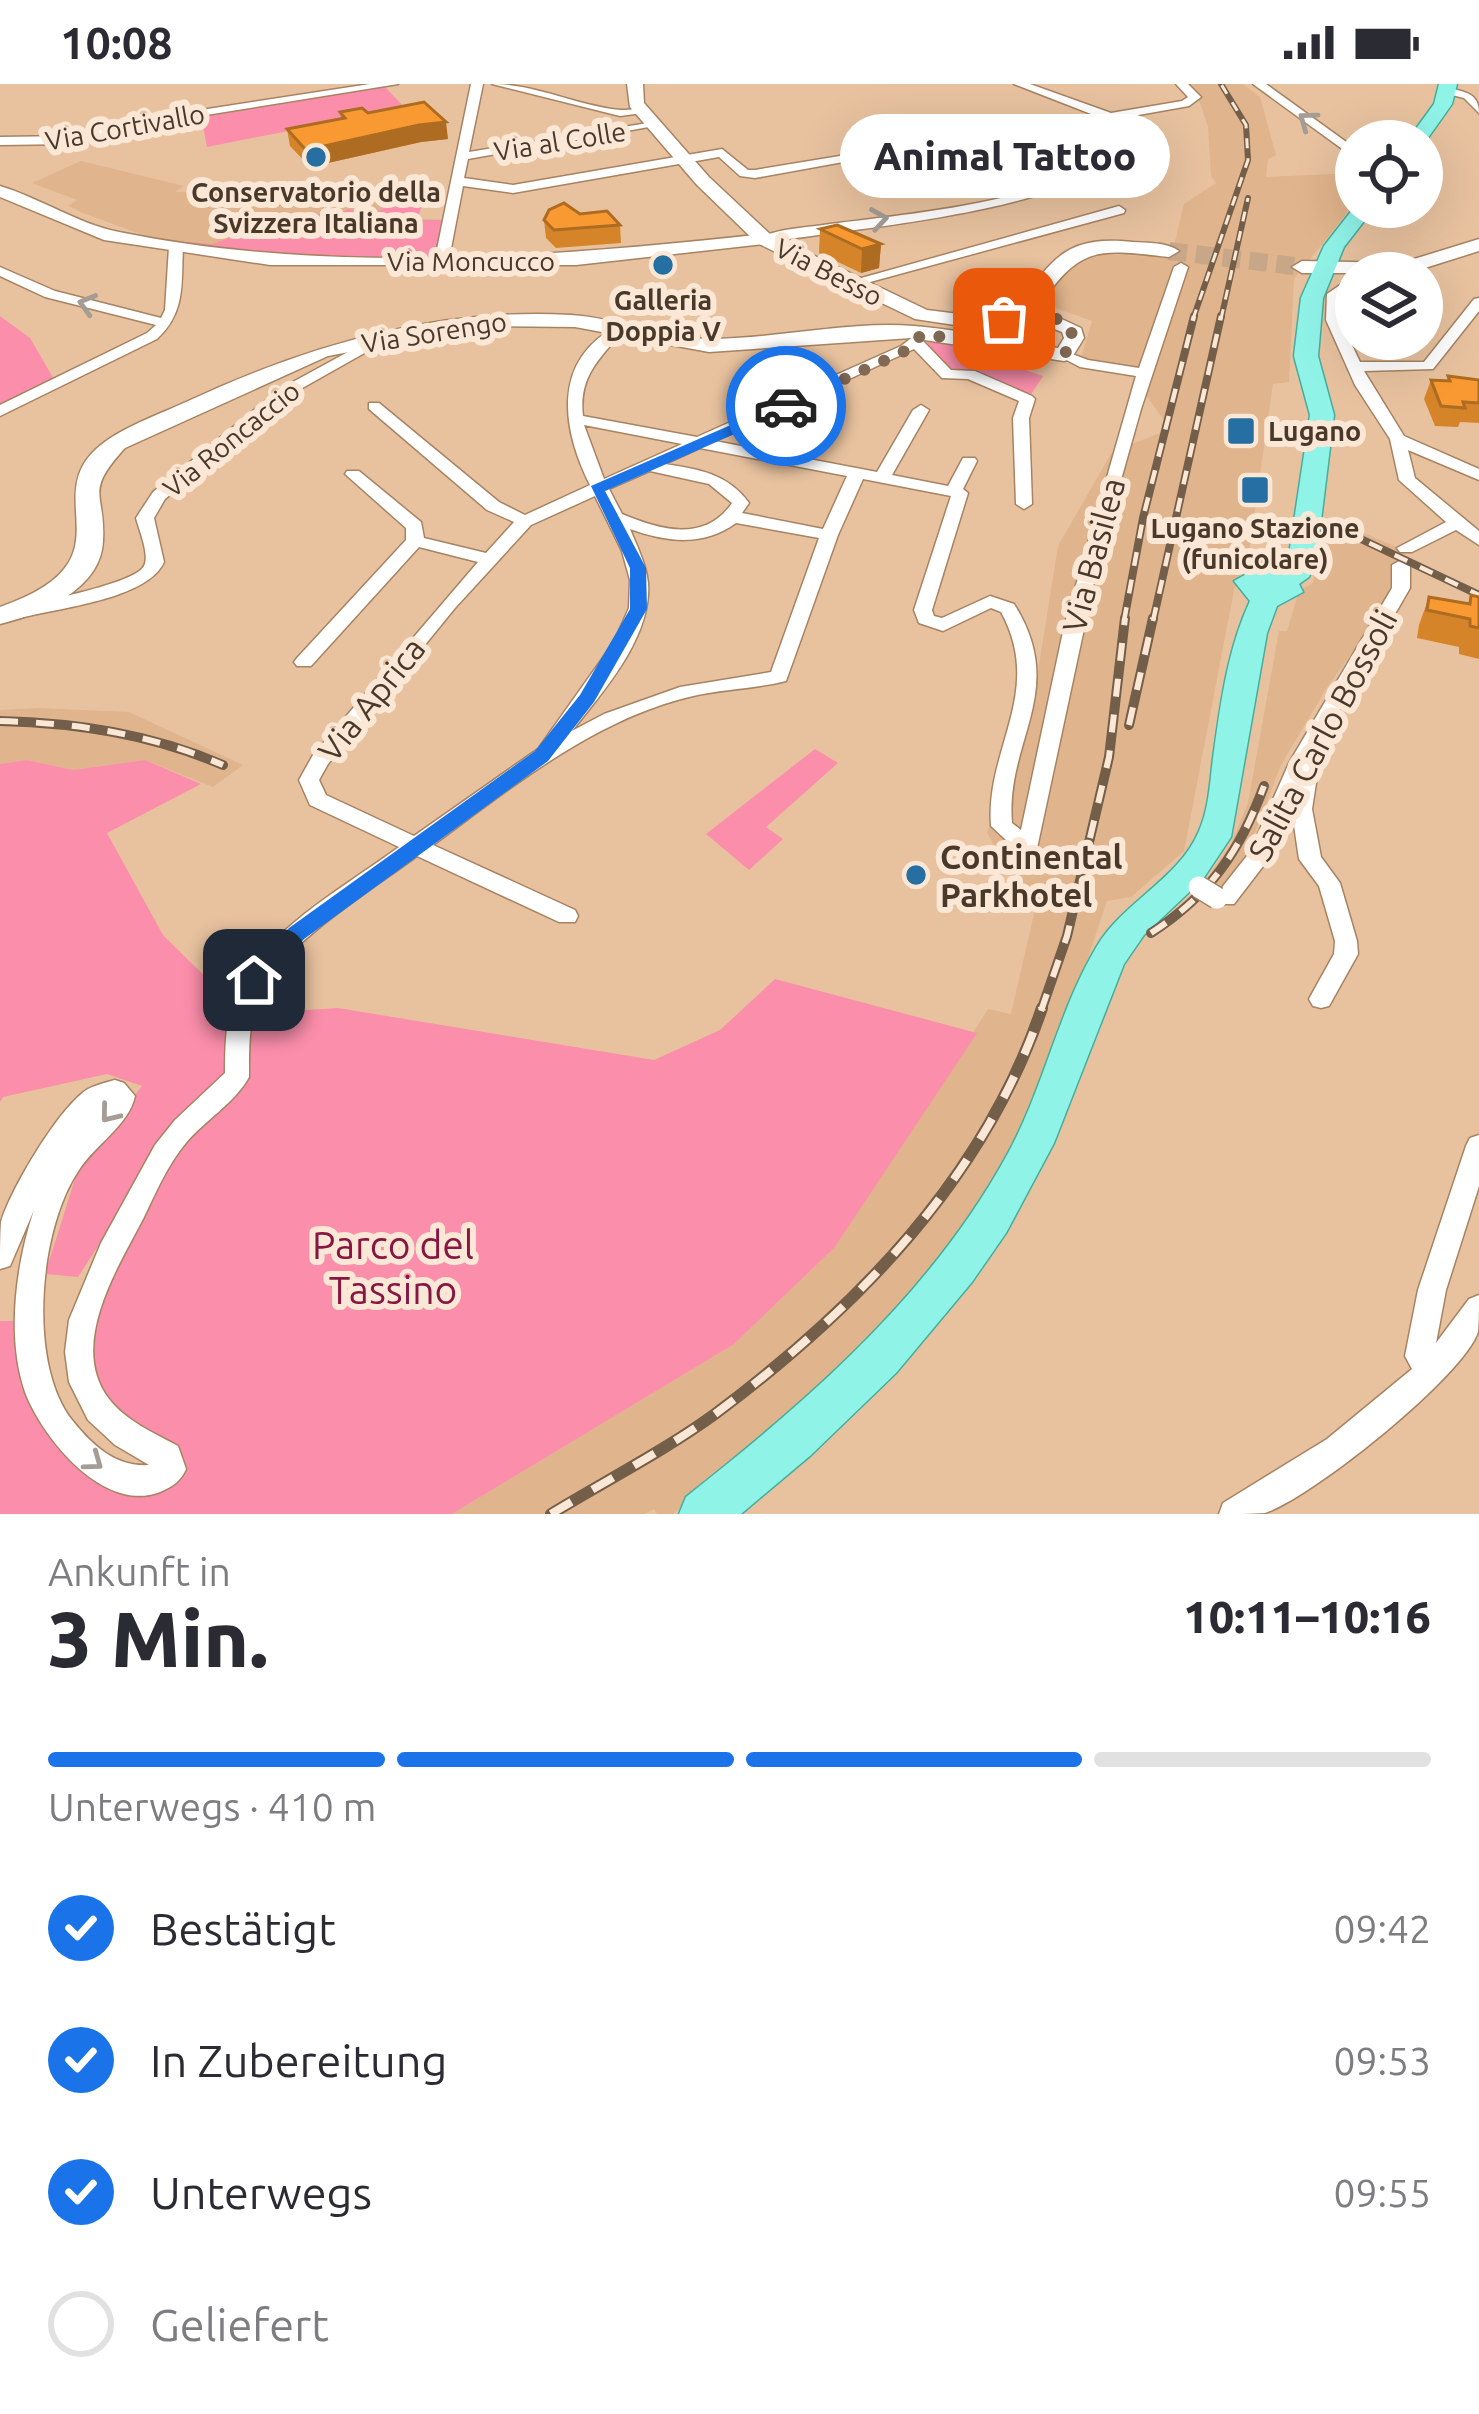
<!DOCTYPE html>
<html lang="de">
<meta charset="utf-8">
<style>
:root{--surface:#fff;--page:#f7f7f7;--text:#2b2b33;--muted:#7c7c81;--line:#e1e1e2;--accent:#1a73e8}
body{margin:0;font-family:Ubuntu,sans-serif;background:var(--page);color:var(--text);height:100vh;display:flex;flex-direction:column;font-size:45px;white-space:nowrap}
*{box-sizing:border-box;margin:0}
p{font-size:39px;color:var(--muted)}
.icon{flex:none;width:66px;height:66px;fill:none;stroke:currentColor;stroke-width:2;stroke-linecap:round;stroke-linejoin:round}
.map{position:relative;height:1430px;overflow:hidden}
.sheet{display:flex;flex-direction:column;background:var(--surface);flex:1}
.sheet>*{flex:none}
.fabs{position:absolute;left:1335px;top:36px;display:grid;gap:24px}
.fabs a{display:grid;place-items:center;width:108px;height:108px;border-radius:50%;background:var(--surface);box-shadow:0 12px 48px #0002;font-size:60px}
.pin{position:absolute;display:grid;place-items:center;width:102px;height:102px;color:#fff;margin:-51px;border-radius:24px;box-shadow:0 6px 18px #0006}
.courier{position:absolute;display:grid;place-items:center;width:120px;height:120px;margin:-60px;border:9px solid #1a73e8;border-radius:50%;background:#fff;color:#222;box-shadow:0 3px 15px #0007}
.bubble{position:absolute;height:84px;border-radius:42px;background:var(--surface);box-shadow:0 12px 48px #0002;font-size:39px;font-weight:800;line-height:84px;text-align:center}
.summary em{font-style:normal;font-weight:800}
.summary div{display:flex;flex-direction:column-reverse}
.summary{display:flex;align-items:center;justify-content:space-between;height:204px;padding:0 48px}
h1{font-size:78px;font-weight:800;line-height:90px}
.bar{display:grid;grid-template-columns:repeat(4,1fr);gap:18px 12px;align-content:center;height:144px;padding:0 48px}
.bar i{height:15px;border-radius:9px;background:var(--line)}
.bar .current{background:var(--accent)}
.bar p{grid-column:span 4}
ol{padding:0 48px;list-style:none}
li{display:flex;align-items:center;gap:36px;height:132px}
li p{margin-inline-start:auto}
li .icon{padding:12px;border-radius:50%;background:var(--accent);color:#fff;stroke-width:4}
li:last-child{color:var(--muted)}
li i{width:66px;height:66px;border:6px solid var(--line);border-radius:50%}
.status{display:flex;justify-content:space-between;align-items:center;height:84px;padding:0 60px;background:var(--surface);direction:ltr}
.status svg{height:33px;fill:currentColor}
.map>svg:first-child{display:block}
.built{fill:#e0b48c}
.green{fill:#fb8eab}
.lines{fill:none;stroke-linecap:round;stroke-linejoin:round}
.secondary-tunnel{stroke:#c8a788;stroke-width:18;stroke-dasharray:18 9;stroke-linecap:butt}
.minor-casing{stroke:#a78362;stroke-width:3}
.tertiary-casing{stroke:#a78362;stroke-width:3}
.secondary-casing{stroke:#a78362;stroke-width:3}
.primary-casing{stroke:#47ad9b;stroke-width:3}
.minor{fill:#fff;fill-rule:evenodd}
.tertiary{fill:#fff;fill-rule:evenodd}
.secondary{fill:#fff;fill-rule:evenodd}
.primary{fill:#90f3e8;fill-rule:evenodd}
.rail-far3-casing{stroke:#735e4a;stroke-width:6}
.rail-far2-casing{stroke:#735e4a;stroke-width:8}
.rail-far1-casing{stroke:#735e4a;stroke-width:10}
.rail-casing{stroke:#735e4a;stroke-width:12}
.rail-far3{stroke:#fbe7d5;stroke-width:3;stroke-dasharray:10;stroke-linecap:butt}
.rail-far2{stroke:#fbe7d5;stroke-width:4.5;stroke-dasharray:14;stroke-linecap:butt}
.rail-far1{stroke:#fbe7d5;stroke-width:6;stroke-dasharray:18;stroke-linecap:butt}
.rail{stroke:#fbe7d5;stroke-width:8;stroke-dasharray:24;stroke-linecap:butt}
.minor-bridge-casing{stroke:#a78362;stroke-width:24;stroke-linecap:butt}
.minor-bridge{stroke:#fff;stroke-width:21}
.wall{fill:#d5842a}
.shaded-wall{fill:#ae6c22}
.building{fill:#f89a31;stroke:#ae6c22;stroke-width:3}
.oneway{stroke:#a49c95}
.route{fill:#1a73e8}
.done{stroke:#816954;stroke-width:12;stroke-dasharray:0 21.6}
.poi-dot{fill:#266fa3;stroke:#fbe7d5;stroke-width:4.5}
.labels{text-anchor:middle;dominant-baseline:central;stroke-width:12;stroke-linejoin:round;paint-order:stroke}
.far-street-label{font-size:27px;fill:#49392b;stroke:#fbe7d5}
.far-poi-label{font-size:27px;font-weight:bold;fill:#49392b;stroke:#fbe7d5}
.street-label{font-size:33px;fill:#49392b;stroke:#fbe7d5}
.poi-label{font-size:33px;font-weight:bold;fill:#49392b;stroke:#fbe7d5;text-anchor:start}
.near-park-label{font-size:39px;fill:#871643;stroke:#fbe7d5}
</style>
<div class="status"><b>10:08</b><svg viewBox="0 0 49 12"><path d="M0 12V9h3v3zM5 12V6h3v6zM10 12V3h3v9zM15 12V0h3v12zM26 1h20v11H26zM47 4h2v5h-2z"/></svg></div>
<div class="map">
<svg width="1479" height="1430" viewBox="0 0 1479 1430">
<rect width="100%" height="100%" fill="#e8c29f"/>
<!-- built -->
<g class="built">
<path d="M1182 0H1243L1260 13 1276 71 1268 75 1266 93 1356 89V118L1294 195 1289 298 1273 300 1248 474 1234 506 1184 767 1131 813 1107 817 1049 990 1003 1082 902 1228 795 1329 673 1430H657L654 1425 644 1430H452L734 1260 834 1164 988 925 1011 930 1037 817 1012 793 987 749 1030 638 1058 462 1112 368 1170 345 1132 291 1079 281 1092 237 1056 224 1049 210 1069 182 1088 169 1171 174 1184 120 1216 99 1211 92 1208 43 1200 19Z"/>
<path d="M81 77 184 102 175 108 268 111 342 102 386 122 425 116 416 135 450 136 442 175 176 163 83 129 68 122 77 116 32 99Z"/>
<path d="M1343 440 1401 465 1384 524 1326 605 1281 681 1247 769 1220 805 1206 796 1231 760 1248 719 1279 547H1287L1299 507 1313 499 1323 444 1333 448Z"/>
<path d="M39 624 129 628 243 681 213 703 145 676 73 686 27 676 0 680V626Z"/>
</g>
<!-- green -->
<g class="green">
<path d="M385 3 405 24 207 63 201 31Z"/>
<path d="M425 116 416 136H450L442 175 342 178 176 163 172 157 213 160 265 140 289 146 325 139 304 132 312 128 329 133 349 125 368 131 400 118Z"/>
<path d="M0 232 30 254 55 297 0 327Z"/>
<path d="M930 257 1037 276 1032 283 1007 280 1043 292 1030 312 980 291 951 289 925 260Z"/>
<path d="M815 665 838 679 766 743 783 755 749 786 706 750Z"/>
<path d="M27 676 73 686 145 676 201 700 107 749 163 851 243 930 338 924 654 976 720 946 775 895 977 949 834 1164 734 1260 452 1430H0V1237H31L37 1301 114 1393 171 1385 110 1343 79 1251 149 1084 78 1193 45 1190 80 1079 142 1002 107 990 3 1013 0 1018V680Z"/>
</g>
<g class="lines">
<!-- secondary-tunnel -->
<path class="secondary-tunnel" d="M1169 167 1302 183"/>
<!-- minor casing -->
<g class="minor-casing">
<g id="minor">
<path d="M370 0H398L175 36 70 60 0 61V53L70 52 175 30Z"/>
<path d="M471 0H483L469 68 654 38 660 41 468 75 464 94 513 101 722 65 748 86H755L931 57 937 61 755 94 740 92 719 73 513 109 463 102 449 175 442 179 435 175Z"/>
<path d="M492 0C537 0 577 22 621 26 632 26 640 24 650 28L620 32Z"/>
<path d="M1014 0H1030L1111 29 1182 17 1188 13 1176 0H1188L1201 13 1189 22 1116 35C1118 48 1119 60 1111 71 1073 128 835 146 764 159L757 155C777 144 807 144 830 140 892 132 1058 118 1099 71 1108 61 1106 47 1104 35Z"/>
<path d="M1253 0H1266L1356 65V75Z"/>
<path d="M1448 4C1465 8 1479 9 1479 29L1464 14 1444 9V5Z"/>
<path d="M1119 122 1125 126 1124 129 859 201 847 198Z"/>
<path d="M176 159 183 163C181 200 186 228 157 255L0 332V321L147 249 156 241 45 213 0 192V183L55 207 161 234 165 226 169 163Z"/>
<path d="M1181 179 1188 183 1141 325 1100 470 1036 769H1020L991 742C985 664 1045 608 1001 528L991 524 943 547 919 539 914 526 951 412 863 395 838 451 786 597C755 605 723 605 693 612 594 635 512 703 433 761L575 826 578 832 575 838H559L417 772C375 803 290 857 265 900 248 928 249 962 249 993 235 1019 204 1037 185 1060 167 1082 156 1108 144 1133 119 1182 67 1261 109 1315 126 1337 154 1349 178 1362L186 1385C181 1397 172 1403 160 1408 103 1430 42 1353 25 1308 6 1253 16 1180 34 1126L10 1182 0 1185C0 1171 0 1152 1 1138 11 1105 59 1023 88 1005 96 1001 107 998 115 996L124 999 135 1012C129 1041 95 1061 79 1086 39 1144 27 1279 72 1336 92 1361 115 1383 149 1381L115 1361 88 1336 69 1298 65 1268 69 1236 101 1159 155 1061 175 1036 225 989C225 957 226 917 246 889 284 836 347 801 399 763L310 721 299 696 313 671 478 478 419 463 311 582H297L294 578 297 574 406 456V444L345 390 347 387H359L421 438 424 454 486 469 514 438 487 426 369 325V319H379L499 418 525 431 590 401C562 345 551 277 617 242L624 246C601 273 578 292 583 332L697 353 901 262 922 246 929 250 923 257 951 286 975 287 1032 312 1035 315 1029 334 1032 420 1024 425 1016 420 1013 334 1019 317 968 295 942 294 914 265 715 357 877 388 913 326 921 321 929 326 892 391 948 402 963 374H975L977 377 963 405 968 409 932 526 934 532 942 534 990 512 1014 520C1069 607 1005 656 1012 739L1021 746 1064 543 1136 292 1080 283 1057 271 1064 267 1088 276 1139 284 1174 183ZM584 341 682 360 604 395ZM700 364 847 392 823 445 742 429 749 419C728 390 699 385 665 380ZM650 387 709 400 732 419C705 459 660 446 622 430L609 405ZM595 412 622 467 630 496 629 524 614 558 538 665 414 752 326 711 319 696 328 680 455 524 531 441ZM736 439 819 454 771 588 680 603 604 630 572 647C604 606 652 553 648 499 646 480 637 462 630 445 666 458 703 463 736 439Z"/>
<path d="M1356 190V200L1341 212 1340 236 1360 278H1424L1474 215 1479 214V227L1433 285 1364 287 1404 352 1479 385V396L1408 366 1415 394 1479 447V461L1456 446 1412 468H1400L1397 464 1446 438 1399 396 1390 355 1355 301 1326 236 1327 210Z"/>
<path d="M379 251 391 254 290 311 165 415 154 434 164 478C148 515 58 524 20 534L13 532 11 528 13 524C37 518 135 500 144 482 150 471 139 446 136 434L153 408 280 305Z"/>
<path d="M1401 476 1410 481V504L1310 677 1318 686 1312 725 1321 773 1340 799 1357 857 1358 870 1329 922 1321 924 1313 922 1309 915 1334 870 1335 857 1319 802 1299 775 1291 721 1267 777 1234 820H1209L1206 814 1209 808 1220 806 1250 768 1289 679 1392 504V481Z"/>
<path d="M1479 1051V1102L1446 1206 1436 1259 1469 1215 1479 1211C1479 1222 1479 1238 1478 1248 1463 1293 1311 1414 1265 1429 1252 1430 1233 1430 1219 1430L1223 1419 1327 1355 1412 1285 1405 1272 1418 1206 1466 1062 1470 1054Z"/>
</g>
</g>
<!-- tertiary casing -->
<g class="tertiary-casing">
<path id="tertiary" d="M0 102C40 114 78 140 119 148 330 191 552 173 764 150L773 155 764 160 576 181H270L104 156 0 113Z"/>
</g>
<!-- secondary casing -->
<g class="secondary-casing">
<g id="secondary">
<path d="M627 0H643L644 19 709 93 771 151 927 226 975 232 1019 222C1053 172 1069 151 1133 158 1149 159 1166 158 1179 167L1169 173C1097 165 1080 161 1038 224L1081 244 1084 254 1071 275 1064 277 911 254 709 268 575 243 487 242 328 272 125 364C83 410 106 408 103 457 101 506 40 530 0 540V523C143 474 24 408 112 353 134 339 162 329 186 318 306 262 437 223 571 231 619 234 667 256 714 255 780 254 849 237 914 242 962 246 1010 257 1058 264L1064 254 1062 248 1024 233 975 244 915 235 757 159 697 101 630 23Z"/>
<path d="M1479 155V167L1409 189H1302L1292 183 1302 177 1401 179Z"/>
</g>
</g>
<!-- primary casing -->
<g class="primary-casing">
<g id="primary">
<path d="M1439 0H1457L1452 20 1423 61 1422 57H1407L1434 20Z"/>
<path d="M1356 121 1375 123 1344 163 1323 214 1318 272 1334 331 1316 477 1309 493 1299 500 1303 508 1277 522 1267 549 1231 753 1203 795 1144 851 1124 880 1054 1059 1006 1149 972 1198 896 1289 811 1371 741 1430H679L686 1413C809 1316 931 1210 1007 1071 1044 1004 1058 927 1097 862 1123 818 1179 795 1199 747 1210 722 1210 694 1214 667 1221 617 1228 564 1250 517L1234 497 1259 483 1281 487 1288 477 1310 331 1294 272 1301 214 1324 162Z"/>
</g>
</g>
<!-- minor -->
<use href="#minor" class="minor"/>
<!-- tertiary -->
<use href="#tertiary" class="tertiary"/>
<!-- secondary -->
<use href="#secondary" class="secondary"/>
<!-- primary -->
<use href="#primary" class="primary"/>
<!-- rail-far3 casing -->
<g class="rail-far3-casing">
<g id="rail-far3">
<path d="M1193 235 1248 76 1246 41 1221 0"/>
<path d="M1221 235 1248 114"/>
</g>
</g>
<!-- rail-far2 casing -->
<g class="rail-far2-casing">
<g id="rail-far2">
<path d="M1344 447 1479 511"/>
<path d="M1124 537 1143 434 1194 232"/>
<path d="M1153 537 1221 232"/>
</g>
</g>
<!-- rail-far1 casing -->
<g class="rail-far1-casing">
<g id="rail-far1">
<path d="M0 637C78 639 151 650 223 681"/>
<path d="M1129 641 1153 534"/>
<path d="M1151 849C1210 811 1240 767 1264 702"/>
<path d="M1041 927 1067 852 1109 673 1125 534"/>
</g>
</g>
<!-- rail casing -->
<g class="rail-casing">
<path id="rail" d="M551 1430C605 1397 664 1367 715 1330 857 1224 984 1095 1042 924"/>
</g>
<!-- rail-far3 -->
<use href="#rail-far3" class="rail-far3"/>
<!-- rail-far2 -->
<use href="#rail-far2" class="rail-far2"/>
<!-- rail-far1 -->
<use href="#rail-far1" class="rail-far1"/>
<!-- rail -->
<use href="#rail" class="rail"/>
<!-- minor-bridge casing -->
<g class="minor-bridge-casing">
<path id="minor-bridge" d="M1199 803 1217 814"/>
</g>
<!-- minor-bridge -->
<use href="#minor-bridge" class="minor-bridge"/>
</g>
<!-- wall -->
<g class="wall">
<path d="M340 28 368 29 448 55 421 58 310 83 290 62 287 45 341 34Z"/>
<path d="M544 136 620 141 621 159 556 164 546 154Z"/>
<path d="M820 145 881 160 879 184 861 189 819 169Z"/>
<path d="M1448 292 1479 296V339L1460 338 1458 343 1435 342 1424 315 1431 296 1447 297Z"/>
<path d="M1471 511 1479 513V575L1459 570V563L1417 554 1419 541 1429 513 1468 520Z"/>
</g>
<!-- shaded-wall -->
<g class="shaded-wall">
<path d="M446 38 448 55 421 58 310 83 306 66 419 41Z"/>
<path d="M881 160 879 184 861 189 862 165Z"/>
</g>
<!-- building -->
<g class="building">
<path d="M424 18 446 38 419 41 306 66 287 45 345 34 340 28 362 24 368 29Z"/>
<path d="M564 119 580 130 607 127 620 141 554 146 544 136 549 126Z"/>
<path d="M837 141 881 160 862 165 820 145Z"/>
<path d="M1448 292 1479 296V319L1463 318 1465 324 1441 322 1431 296 1450 297Z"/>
<path d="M1471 511 1479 513V544L1470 542V535L1427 526 1429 513 1470 520Z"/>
</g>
<!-- one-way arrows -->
<defs><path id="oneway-chevron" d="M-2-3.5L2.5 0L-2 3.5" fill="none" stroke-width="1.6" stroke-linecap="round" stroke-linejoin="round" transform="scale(3)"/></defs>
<g class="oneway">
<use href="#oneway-chevron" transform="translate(1307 36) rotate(-144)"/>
<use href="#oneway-chevron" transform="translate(879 135) rotate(-9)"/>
<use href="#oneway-chevron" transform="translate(87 220) rotate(-164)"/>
<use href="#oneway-chevron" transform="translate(109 1030) rotate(129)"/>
<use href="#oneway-chevron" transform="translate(94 1378) rotate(36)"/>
</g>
<!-- route -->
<path class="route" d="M786 317 791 325 605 407 646 484 647 525 594 618 548 677 304 855 262 902H246V890L289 844 535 667 580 611 630 525V484L591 402Z"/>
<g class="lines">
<!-- done -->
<path class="done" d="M786 322 907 266 922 250 1064 271 1074 254 1067 240C1043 227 1029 229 1004 235"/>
</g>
<!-- markers -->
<g class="poi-dot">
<circle cx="316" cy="73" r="12"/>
<circle cx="663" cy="181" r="12"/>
<rect x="1226" y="332" width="30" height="30" rx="6"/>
<rect x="1240" y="391" width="30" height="30" rx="6"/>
<circle cx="916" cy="791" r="12"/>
</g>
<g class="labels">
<!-- far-street labels -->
<g class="far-street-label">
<text transform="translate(125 43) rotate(-10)">Via Cortivallo</text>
<text transform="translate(560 57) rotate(-9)">Via al Colle</text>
<text x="471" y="177">Via Moncucco</text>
<text transform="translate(829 188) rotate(27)">Via Besso</text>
<text transform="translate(434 248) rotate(-9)">Via Sorengo</text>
<text transform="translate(231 355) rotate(-39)">Via Roncaccio</text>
</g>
<!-- far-poi labels -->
<g class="far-poi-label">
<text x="316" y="108">Conservatorio della<tspan x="316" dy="31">Svizzera Italiana</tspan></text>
<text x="663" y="216">Galleria<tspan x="663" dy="31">Doppia V</tspan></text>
<text x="1268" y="347" text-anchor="start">Lugano</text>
<text x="1255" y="444">Lugano Stazione<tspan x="1255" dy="31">(funicolare)</tspan></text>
</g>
<!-- street labels -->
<g class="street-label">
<text transform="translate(1093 471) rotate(-75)">Via Basilea</text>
<text transform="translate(371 615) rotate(-51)">Via Aprica</text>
<text transform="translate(1322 651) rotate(-62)">Salita Carlo Bossoli</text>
</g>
<!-- poi labels -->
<g class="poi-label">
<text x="940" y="772">Continental<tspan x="940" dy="38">Parkhotel</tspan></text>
</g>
<!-- near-park labels -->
<g class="near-park-label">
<text x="393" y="1160">Parco del<tspan x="393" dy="45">Tassino</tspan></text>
</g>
</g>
</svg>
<div class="fabs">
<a><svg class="icon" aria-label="locate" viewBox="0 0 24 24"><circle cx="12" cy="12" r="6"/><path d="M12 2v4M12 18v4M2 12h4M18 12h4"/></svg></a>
<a><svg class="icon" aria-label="layers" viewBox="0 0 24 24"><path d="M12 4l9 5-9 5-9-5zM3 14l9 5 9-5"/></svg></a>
</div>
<div class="pin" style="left:1004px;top:235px;background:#ea580c"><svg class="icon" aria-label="bag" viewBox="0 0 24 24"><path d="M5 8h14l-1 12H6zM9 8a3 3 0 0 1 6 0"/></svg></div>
<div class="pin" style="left:254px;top:896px;background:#1f2937"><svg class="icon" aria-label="home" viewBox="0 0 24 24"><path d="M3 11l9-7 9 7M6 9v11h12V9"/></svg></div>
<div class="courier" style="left:786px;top:322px"><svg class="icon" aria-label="car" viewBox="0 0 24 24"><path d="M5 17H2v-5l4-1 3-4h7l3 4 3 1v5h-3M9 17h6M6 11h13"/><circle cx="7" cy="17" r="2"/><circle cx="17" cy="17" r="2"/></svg></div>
<div class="bubble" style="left:840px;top:30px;width:330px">Animal Tattoo</div>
</div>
<section class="sheet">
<div class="summary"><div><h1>3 Min.</h1><p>Ankunft in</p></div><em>10:11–10:16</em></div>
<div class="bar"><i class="current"></i><i class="current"></i><i class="current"></i><i></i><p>Unterwegs · 410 m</p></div>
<ol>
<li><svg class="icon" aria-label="check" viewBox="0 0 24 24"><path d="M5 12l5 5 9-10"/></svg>Bestätigt<p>09:42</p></li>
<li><svg class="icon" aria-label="check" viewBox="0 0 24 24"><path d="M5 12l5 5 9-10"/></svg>In Zubereitung<p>09:53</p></li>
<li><svg class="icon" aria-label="check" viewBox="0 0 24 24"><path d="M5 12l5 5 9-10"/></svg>Unterwegs<p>09:55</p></li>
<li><i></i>Geliefert</li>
</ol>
</section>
